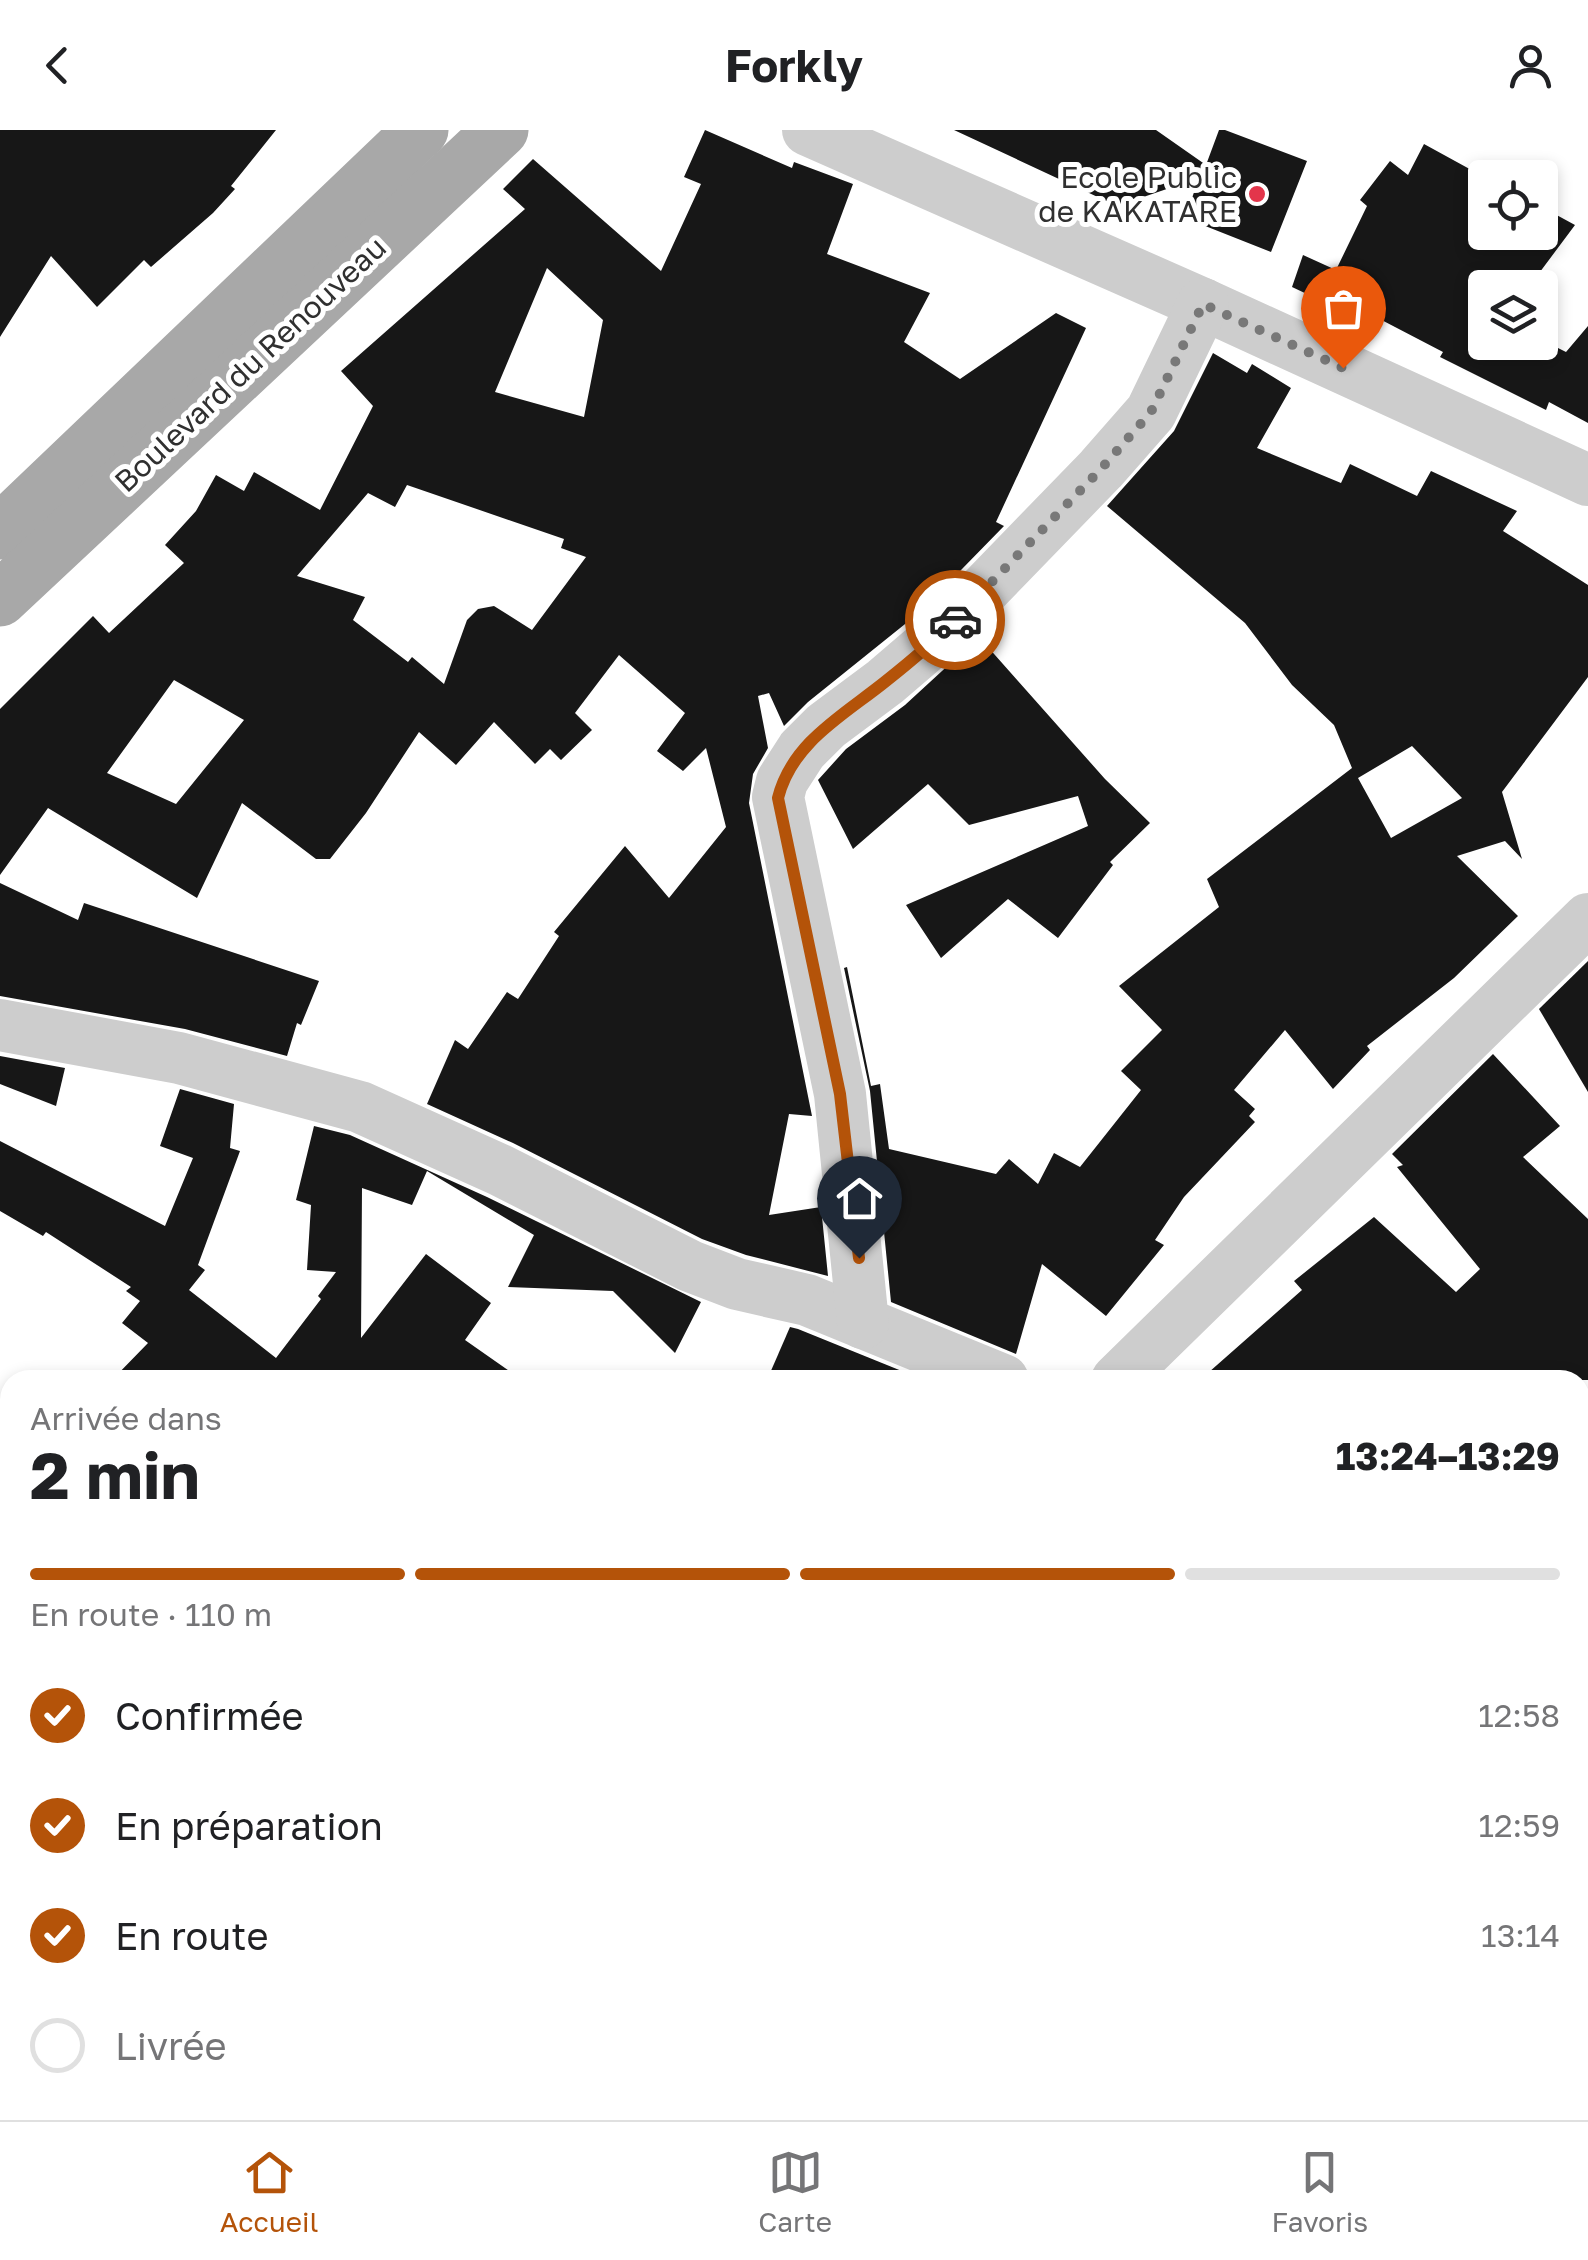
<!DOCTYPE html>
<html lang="fr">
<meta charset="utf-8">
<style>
:root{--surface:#fff;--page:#f2f2f2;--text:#202124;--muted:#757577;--line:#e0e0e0;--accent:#b45309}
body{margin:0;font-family:"Golos Text",sans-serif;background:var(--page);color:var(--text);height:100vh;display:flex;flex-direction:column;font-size:38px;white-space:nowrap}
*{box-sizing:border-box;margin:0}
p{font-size:32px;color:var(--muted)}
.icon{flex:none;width:55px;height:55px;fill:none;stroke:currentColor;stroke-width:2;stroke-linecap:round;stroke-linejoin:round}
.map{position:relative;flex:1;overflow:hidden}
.details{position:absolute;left:0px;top:1240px;width:1590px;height:750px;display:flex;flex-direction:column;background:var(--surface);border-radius:30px 30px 0 0;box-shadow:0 5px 15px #0003}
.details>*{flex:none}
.controls{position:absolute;left:1468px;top:30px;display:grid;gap:20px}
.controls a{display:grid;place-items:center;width:90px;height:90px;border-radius:10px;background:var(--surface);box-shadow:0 5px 15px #0003;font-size:50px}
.pin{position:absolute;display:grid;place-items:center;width:85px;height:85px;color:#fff;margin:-102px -42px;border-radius:50% 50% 50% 0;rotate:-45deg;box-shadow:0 0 10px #0007}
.pin .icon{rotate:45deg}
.courier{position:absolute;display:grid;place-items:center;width:100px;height:100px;margin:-50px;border:8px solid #b45309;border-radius:50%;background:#fff;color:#222;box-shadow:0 2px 12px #0007}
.summary em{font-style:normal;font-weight:700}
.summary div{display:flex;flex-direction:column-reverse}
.summary{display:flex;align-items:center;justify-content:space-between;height:170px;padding:0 30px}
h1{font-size:65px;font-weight:700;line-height:75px}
.bar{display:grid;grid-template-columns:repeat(4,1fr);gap:15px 10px;align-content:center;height:120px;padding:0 30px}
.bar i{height:12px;border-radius:8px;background:var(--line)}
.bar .active{background:var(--accent)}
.bar p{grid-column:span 4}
ol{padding:0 30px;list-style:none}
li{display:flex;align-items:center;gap:30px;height:110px}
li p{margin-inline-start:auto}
li .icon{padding:10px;border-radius:50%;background:var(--accent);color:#fff;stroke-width:4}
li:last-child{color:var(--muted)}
li i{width:55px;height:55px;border:5px solid var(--line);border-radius:50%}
header{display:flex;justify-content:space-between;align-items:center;height:130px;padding:0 30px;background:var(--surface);font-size:45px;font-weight:700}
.dock{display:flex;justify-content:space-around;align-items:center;height:140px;border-top:2px solid var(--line);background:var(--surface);font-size:28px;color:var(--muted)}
.dock a{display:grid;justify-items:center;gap:5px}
.dock .active{color:var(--accent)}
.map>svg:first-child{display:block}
.building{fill:#171717;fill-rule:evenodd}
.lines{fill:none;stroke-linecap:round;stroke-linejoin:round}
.street{stroke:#cdcdcd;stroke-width:52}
.primary{stroke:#a8a8a8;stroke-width:55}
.done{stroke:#787878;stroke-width:10;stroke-dasharray:0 18}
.route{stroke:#b45309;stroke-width:12}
.poi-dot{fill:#e3354b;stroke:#fff;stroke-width:4}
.labels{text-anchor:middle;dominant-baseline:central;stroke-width:10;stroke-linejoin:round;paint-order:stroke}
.poi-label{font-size:30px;fill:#303030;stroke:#fff;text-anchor:end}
.street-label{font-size:30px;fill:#303030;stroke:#fff}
</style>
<header><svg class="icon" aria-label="back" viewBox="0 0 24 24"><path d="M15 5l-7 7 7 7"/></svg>Forkly<svg class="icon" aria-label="person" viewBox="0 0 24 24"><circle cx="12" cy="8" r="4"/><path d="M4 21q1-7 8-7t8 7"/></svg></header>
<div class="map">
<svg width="1588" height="1990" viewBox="0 0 1588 1990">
<rect width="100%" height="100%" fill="#fff"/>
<!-- building -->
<g class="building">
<path d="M0 0H276L231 56 235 59 213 83 151 137 144 130 97 177 51 126 0 207Z"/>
<path d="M705 0 792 38 794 32 853 54 827 124 930 163 904 212 960 249 1056 183 1086 198 996 392 1004 396 920 482 808 572 784 596 769 563 758 566 768 618 753 644 749 673 812 986 789 984 769 1085 821 1077 828 1146 746 1125 702 1109 513 1013 427 974 455 910 468 919 507 862 518 869 559 806 554 802 625 716 669 768 726 697 706 618 683 641 657 621 685 583 619 525 575 583 592 600 561 630 550 619 535 634 494 592 456 635 419 602 366 683 330 729H316L242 673 197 768 48 678 0 745V579L93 486 109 503 184 433 165 415 196 381 216 345 244 361 254 342 320 380 373 276 341 241 525 79 503 59 533 29 661 141 701 54 684 47ZM547 138 603 190 584 287 495 262ZM407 355 564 409 561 418 586 427 532 500 494 476 478 479 467 490 444 554 412 527 408 532 353 490 365 467 297 446 368 363 395 377ZM174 550 244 590 176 674 107 643Z"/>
<path d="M954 0H1156L1206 35 1219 0H1225L1307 31 1271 122 1185 88 1199 48 1117 76Z"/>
<path d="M1424 14 1486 48 1485 102H1540V76L1575 95 1528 158H1485V212H1540V209L1566 222 1588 196V293L1549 272 1546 280 1440 227 1443 222 1347 172 1343 181 1292 157 1303 125 1336 140 1367 76 1360 70 1390 31 1408 45Z"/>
<path d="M1213 223 1247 243 1252 234 1291 258 1257 318 1341 353 1350 334 1417 366 1431 341 1517 381 1503 401 1588 455V547L1502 662 1522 729 1505 711 1457 726 1518 786 1454 848 1367 916 1370 920 1333 959 1285 900 1234 960 1255 979 1249 986 1255 992 1184 1067 1155 1110 1164 1115 1106 1186 1042 1134 1016 1224 891 1172 870 961 844 838 847 837 871 956 880 954 889 1019 996 1044 1009 1029 1038 1054 1054 1023 1080 1037 1141 960 1121 941 1162 900 1119 856 1219 777 1207 749 1352 638 1334 595 1292 555 1245 493 1107 376 1174 301ZM1412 616 1462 668 1391 708 1358 648Z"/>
<path d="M979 507 1105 649 1150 693 1110 732 1113 735 1058 808 1008 769 941 828 906 775 1088 696 1078 666 969 695 928 654 853 719 818 650 846 619 905 575Z"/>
<path d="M0 753 78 790 84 773 319 851 301 895 297 893 287 926 185 899 0 866Z"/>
<path d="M1588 831V962L1539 879Z"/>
<path d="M1493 924 1560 996 1523 1027 1588 1089V1250H1200L1302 1160 1294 1151 1374 1087 1456 1162 1480 1139 1397 1037 1403 1035 1392 1024Z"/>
<path d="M0 926 65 938 56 976 0 954Z"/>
<path d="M180 959 234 974 230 1018 240 1021 198 1135 205 1140 189 1160 276 1228 321 1169 318 1166 336 1142 307 1140 311 1075 296 1070 314 996 350 1005 487 1067 701 1172 675 1223 613 1161 508 1157 534 1105 427 1041 412 1075 362 1058 361 1208 426 1124 491 1173 465 1210 522 1250H112L148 1213 122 1193 140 1171 126 1161 131 1157 46 1102 43 1106 0 1081V1011L165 1096 193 1028 160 1016Z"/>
<path d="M790 1197 798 1199 924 1250H767Z"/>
</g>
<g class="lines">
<!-- street -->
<g class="street">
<path d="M808 0 1203 174 1588 350"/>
<path d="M0 895 179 928 360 977 500 1040 690 1136 737 1154 807 1170 1003 1250"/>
<path d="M863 1193 840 964 778 667 782 651 802 620 826 596 885 552 941 504 1101 339 1151 282 1203 174"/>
<path d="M1117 1250 1588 789"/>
<path d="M1580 1347 1588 1345"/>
<path d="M1580 1508 1588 1521"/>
<path d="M0 1623 10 1628"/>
<path d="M670 1980 689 1990"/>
<path d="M1103 1980 1105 1990"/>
<path d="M42 1990 49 1980"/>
<path d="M360 1990 370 1980"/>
<path d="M1581 1990 1588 1983"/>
</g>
<!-- primary -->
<g class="primary">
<path d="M0 402 421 0"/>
<path d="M0 469 501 0"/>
</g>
</g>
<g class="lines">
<!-- done -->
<path class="done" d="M955 490 1101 339 1151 282 1203 174 1343 238"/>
<!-- route -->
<path class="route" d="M859 1128 840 964 778 668C792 612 844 585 886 551 910 532 934 512 955 490"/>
</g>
<!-- markers -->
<circle class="poi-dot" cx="1257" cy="64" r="10"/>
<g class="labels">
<!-- poi labels -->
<g class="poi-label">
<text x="1237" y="47">Ecole Public<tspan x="1237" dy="34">de KAKATARE</tspan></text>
</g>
<!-- street labels -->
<g class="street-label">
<text transform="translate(250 234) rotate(-43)">Boulevard du Renouveau</text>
</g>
</g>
</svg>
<div class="controls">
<a><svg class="icon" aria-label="locate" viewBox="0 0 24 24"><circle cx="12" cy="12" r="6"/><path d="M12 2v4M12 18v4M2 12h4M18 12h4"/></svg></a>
<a><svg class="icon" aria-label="layers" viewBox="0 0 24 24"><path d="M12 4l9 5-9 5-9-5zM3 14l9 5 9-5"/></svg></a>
</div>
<div class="pin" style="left:1343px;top:238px;background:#ea580c"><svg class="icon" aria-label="bag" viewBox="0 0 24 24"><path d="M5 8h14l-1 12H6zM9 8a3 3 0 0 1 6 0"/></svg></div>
<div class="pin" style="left:859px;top:1128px;background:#1f2937"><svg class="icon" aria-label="home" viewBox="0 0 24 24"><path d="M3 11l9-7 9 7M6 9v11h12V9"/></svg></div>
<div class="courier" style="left:955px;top:490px"><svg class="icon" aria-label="car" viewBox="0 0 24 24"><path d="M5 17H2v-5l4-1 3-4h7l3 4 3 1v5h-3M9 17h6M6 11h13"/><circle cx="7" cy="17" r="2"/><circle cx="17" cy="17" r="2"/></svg></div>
<section class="details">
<div class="summary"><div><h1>2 min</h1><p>Arrivée dans</p></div><em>13:24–13:29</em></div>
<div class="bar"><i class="active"></i><i class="active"></i><i class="active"></i><i></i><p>En route · 110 m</p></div>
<ol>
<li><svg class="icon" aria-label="check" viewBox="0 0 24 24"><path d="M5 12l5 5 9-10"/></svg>Confirmée<p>12:58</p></li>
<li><svg class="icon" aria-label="check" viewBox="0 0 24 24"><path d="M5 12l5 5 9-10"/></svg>En préparation<p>12:59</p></li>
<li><svg class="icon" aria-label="check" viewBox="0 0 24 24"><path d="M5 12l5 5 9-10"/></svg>En route<p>13:14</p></li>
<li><i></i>Livrée</li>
</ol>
</section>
</div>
<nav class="dock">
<a class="active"><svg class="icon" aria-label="home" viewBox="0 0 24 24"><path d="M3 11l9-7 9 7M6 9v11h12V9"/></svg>Accueil</a>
<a><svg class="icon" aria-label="map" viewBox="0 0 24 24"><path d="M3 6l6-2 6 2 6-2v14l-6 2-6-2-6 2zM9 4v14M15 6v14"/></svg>Carte</a>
<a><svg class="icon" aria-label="saved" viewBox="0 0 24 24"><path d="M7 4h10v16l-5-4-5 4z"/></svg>Favoris</a>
</nav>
